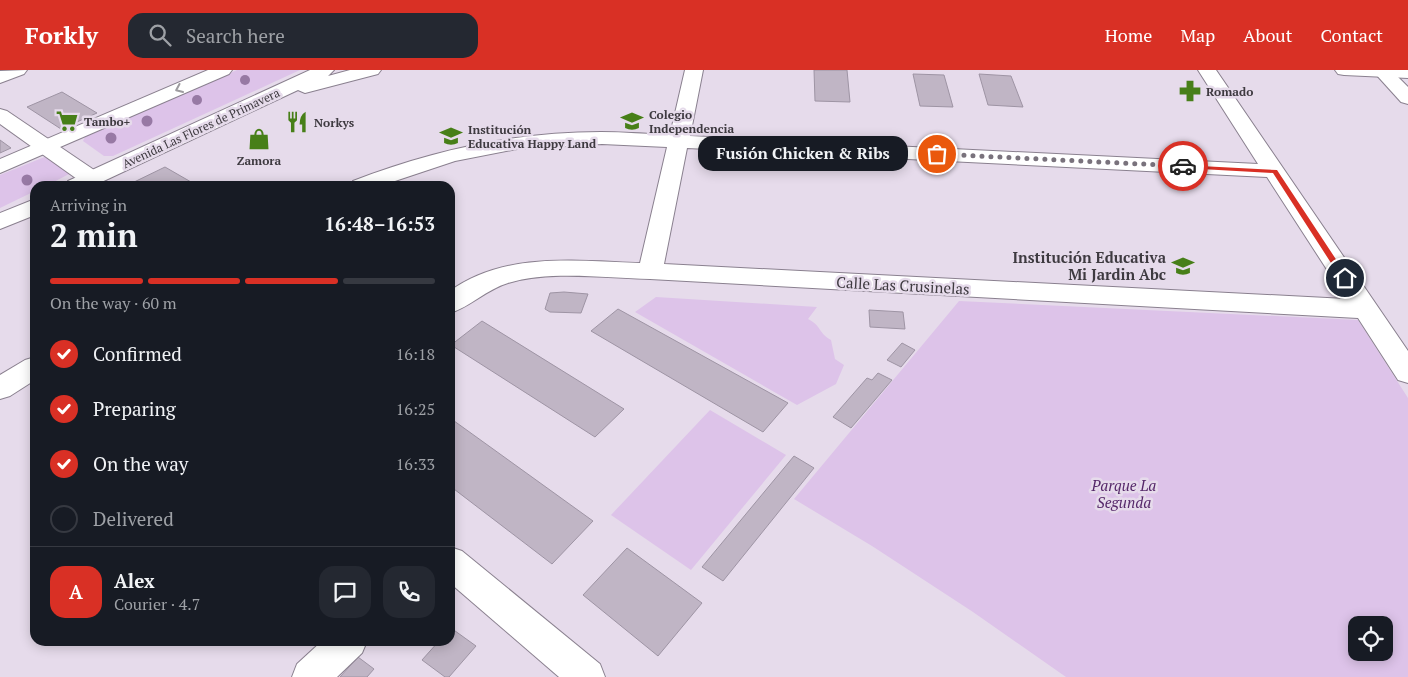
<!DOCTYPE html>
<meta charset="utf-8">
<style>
:root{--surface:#171b24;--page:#242831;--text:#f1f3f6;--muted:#9ea1a6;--line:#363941;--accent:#d93025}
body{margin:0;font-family:"PT Serif",serif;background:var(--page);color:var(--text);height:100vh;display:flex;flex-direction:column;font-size:19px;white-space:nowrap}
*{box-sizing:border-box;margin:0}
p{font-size:16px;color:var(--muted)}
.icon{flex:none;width:28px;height:28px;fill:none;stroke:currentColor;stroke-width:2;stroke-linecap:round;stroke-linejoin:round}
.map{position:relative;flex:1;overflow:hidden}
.details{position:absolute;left:30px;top:111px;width:425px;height:465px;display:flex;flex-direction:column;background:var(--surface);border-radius:15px;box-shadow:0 2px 12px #0003}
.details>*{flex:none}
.buttons{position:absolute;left:1348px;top:546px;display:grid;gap:10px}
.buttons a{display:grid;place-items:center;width:45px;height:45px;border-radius:10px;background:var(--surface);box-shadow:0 2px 12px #0003;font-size:25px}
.pin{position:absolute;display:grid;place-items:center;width:42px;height:42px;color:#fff;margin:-21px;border:2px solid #fff;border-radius:50%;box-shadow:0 1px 5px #0007}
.courier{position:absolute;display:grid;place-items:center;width:50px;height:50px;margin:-25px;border:4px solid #d93025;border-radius:50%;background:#fff;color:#222;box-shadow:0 1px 6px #0007}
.bubble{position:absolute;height:35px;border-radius:15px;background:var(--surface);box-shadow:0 2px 12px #0003;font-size:16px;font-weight:800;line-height:35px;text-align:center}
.head em{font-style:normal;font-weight:800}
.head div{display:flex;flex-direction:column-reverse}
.head{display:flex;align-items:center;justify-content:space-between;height:85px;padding:0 20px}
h1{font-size:32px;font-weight:800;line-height:38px}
.bar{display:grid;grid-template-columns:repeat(4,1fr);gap:8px 5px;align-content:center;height:60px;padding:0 20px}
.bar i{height:6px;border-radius:4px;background:var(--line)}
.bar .on{background:var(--accent)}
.bar p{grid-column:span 4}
.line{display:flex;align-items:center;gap:12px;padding:0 20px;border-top:1px solid var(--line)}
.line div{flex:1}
.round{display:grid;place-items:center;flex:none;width:52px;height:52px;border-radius:15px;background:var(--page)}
ol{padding:0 20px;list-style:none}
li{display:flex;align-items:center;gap:15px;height:55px}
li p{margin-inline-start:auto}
li .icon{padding:5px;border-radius:50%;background:var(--accent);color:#fff;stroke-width:4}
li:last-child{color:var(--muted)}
li i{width:28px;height:28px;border:2px solid var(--line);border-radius:50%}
header{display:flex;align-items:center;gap:30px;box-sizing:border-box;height:70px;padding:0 25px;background:var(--accent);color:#fff}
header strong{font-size:24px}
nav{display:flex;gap:28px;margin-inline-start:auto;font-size:18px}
.search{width:350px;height:45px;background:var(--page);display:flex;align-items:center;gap:12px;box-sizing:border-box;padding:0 18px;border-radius:15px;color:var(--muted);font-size:19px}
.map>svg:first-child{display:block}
.green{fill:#ddc3e9;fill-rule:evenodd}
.building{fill:#c0b5c5;stroke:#9e94a4}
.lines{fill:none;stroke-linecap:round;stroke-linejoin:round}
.minor-casing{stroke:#8a808f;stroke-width:2}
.major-casing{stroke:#8a808f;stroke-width:2}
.minor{fill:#fff;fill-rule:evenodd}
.major{fill:#fff;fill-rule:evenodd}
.tree{fill:#9779a4}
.oneway{stroke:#9e9ca0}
.route{fill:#d93025}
.done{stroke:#79727c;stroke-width:5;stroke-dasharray:0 9}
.labels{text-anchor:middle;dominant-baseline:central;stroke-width:5;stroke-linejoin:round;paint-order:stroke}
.far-poi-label{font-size:12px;font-weight:bold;fill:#3e3a40;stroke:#e6dbeb;text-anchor:start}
.far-street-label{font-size:12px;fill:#3e3a40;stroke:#e6dbeb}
.poi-label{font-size:15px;font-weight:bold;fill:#3e3a40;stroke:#e6dbeb;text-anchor:end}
.street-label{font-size:15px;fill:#3e3a40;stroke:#e6dbeb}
.park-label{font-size:15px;font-style:italic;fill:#56286a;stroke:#e6dbeb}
</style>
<header>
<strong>Forkly</strong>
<div class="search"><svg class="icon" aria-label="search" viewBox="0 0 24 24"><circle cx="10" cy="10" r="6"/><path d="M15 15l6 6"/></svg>Search here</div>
<nav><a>Home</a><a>Map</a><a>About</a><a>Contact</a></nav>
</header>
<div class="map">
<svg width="1408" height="607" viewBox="0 0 1408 607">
<rect width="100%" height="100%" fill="#e6dbeb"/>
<!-- green -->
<g class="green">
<path d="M237 0H300L113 86H104L83 71 85 67Z"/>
<path d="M47 86 71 103 46 116H35V121L0 138V105Z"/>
<path d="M656 227 817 237 808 249C821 255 819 264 831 270L835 289 844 295 836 314 797 335 635 242Z"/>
<path d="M959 231 1358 250 1408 328V607H1066L973 542 872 476 794 429ZM1356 555H1384V582H1356Z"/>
<path d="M710 340 786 385 691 500 611 445Z"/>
</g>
<!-- building -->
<g class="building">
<path d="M814 0H847L850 32 815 31Z"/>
<path d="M913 4 944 5 953 37 920 36Z"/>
<path d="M979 4 1011 6 1023 37 988 35Z"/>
<path d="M62 22 97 43 61 59 27 37Z"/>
<path d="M0 70 11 78 0 83Z"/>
<path d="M165 97 198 116H133L130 114Z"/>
<path d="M564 222 588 224 581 243 550 242 545 239 550 223Z"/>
<path d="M618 239 788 333 763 362 591 261Z"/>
<path d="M869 240 903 242 905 259 870 257Z"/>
<path d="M482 251 624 339 595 367 451 275Z"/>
<path d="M902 273 915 280 901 297 887 290Z"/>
<path d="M878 303 892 310 851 358 833 347 867 308 872 310Z"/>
<path d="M450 348 593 451 552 494 450 416Z"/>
<path d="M794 386 814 398 723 511 702 497Z"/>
<path d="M627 478 702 533 658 586 583 525Z"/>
<path d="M451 558 476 576 449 607H445L422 590 439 571H450Z"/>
<path d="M358 587 374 599 367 607H340Z"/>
</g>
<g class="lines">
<!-- minor casing -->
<g class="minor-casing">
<g id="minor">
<path d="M27 0 24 4 0 13V1Z"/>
<path d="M685 0H703L690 66 1258 94 1198 0H1216L1408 281V313L1398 310 1358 248 650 209C608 208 548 200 508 213 487 219 470 237 450 243V221C505 181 577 191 640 193L667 77 602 74 517 79 455 91 380 116H350L353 111C433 80 515 62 601 62 624 62 647 64 670 65ZM687 78 1267 107 1346 229 664 194Z"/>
<path d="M1372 0H1391L1408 17V34L1401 32Z"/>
<path d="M0 39 7 41 100 104 103 109 100 114 92 115 84 114 0 54Z"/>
<path d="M35 287V310L10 326 0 329V305L25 290Z"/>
<path d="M450 477 462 481 600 594 605 607H559L450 513Z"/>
<path d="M322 571H367L362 583 337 607H292L297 594Z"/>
</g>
</g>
<!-- major casing -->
<g class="major-casing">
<g id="major">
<path d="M208 0H232L229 4 0 103V89Z"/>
<path d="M310 0H334L328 6 350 0H381L378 4 305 23 298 20 93 116H65L68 111Z"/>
<path d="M1335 0H1408V8L1344 5 1338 4Z"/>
<path d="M35 129V145L0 159V143Z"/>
</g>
</g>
<!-- minor -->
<use href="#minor" class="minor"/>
<!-- major -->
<use href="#major" class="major"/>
</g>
<!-- trees -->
<g class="tree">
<circle cx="245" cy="10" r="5"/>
<circle cx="197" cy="30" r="5"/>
<circle cx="147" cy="51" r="5.5"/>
<circle cx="111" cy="68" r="5.5"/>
<circle cx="27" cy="110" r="5.5"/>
</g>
<!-- one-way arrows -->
<defs><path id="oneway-chevron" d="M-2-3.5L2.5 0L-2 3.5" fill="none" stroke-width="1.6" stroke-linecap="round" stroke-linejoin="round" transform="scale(1.25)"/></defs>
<use class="oneway" href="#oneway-chevron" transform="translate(179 19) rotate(156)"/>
<!-- route -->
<path class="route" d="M1181 95 1277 100 1347 206V210H1342L1273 103 1183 98H1181Z"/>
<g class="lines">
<!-- done -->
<path class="done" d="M937 84 1183 96"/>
</g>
<!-- icons -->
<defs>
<g id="pharmacy-bare" transform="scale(1.725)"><path d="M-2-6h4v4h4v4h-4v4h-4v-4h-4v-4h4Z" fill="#477f18" stroke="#e6dbeb" stroke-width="2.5" paint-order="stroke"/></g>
<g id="supermarket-bare" transform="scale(1.725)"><path d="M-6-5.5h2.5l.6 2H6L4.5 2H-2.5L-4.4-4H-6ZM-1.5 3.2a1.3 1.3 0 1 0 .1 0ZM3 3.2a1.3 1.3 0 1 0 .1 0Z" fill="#477f18" stroke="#e6dbeb" stroke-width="2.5" paint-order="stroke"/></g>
<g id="school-bare" transform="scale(1.725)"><path d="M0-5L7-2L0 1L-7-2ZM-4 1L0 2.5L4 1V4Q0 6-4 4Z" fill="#477f18" stroke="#e6dbeb" stroke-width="2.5" paint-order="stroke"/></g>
<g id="restaurant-bare" transform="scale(1.725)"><path d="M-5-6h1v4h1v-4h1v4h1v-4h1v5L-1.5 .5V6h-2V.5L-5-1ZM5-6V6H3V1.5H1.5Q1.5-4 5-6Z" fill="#477f18" stroke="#e6dbeb" stroke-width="2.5" paint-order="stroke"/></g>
<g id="shop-bare" transform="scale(1.725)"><path d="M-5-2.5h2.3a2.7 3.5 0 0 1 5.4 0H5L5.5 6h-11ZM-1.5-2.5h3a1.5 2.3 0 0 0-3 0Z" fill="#477f18" stroke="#e6dbeb" stroke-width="2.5" paint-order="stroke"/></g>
</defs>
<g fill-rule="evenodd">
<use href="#pharmacy-bare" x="1190" y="21"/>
<use href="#supermarket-bare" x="67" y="51"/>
<use href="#school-bare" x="632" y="51"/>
<use href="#restaurant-bare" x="297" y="52"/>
<use href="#school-bare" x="451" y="66"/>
<use href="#shop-bare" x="259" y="69"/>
<use href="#school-bare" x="1183" y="196"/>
</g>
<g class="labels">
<!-- far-poi labels -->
<g class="far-poi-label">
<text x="1206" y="21">Romado</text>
<text x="649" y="44">Colegio<tspan x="649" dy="14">Independencia</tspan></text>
<text x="84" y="51">Tambo+</text>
<text x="314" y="52">Norkys</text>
<text x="468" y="59">Institución<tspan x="468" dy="14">Educativa Happy Land</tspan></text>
<text x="259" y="90" text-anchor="middle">Zamora</text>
</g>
<!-- far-street labels -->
<g class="far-street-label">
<text transform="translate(201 58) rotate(-25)">Avenida Las Flores de Primavera</text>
</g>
<!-- poi labels -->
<g class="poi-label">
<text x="1166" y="187">Institución Educativa<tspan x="1166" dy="17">Mi Jardin Abc</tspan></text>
</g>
<!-- street labels -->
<g class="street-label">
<text transform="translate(903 215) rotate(3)">Calle Las Crusinelas</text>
</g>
<!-- park labels -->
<g class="park-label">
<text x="1124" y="415">Parque La<tspan x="1124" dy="17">Segunda</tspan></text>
</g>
</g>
</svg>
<div class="buttons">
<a><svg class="icon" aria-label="locate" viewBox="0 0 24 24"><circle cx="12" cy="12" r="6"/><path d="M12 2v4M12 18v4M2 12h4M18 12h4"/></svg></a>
</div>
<div class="pin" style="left:937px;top:84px;background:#ea580c"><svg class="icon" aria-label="bag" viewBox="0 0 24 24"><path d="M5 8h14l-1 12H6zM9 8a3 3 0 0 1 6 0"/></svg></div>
<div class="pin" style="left:1345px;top:208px;background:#1f2937"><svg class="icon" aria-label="home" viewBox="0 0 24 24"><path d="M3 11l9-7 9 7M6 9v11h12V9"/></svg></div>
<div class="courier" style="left:1183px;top:96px"><svg class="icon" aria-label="car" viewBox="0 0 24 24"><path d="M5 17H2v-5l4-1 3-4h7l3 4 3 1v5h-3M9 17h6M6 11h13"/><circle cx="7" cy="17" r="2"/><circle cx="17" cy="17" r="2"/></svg></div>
<div class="bubble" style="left:698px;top:66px;width:210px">Fusión Chicken &amp; Ribs</div>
<section class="details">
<div class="head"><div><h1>2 min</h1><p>Arriving in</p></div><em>16:48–16:53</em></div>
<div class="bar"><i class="on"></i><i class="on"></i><i class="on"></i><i></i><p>On the way · 60 m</p></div>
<ol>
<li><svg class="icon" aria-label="check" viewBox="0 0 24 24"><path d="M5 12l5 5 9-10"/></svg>Confirmed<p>16:18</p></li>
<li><svg class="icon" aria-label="check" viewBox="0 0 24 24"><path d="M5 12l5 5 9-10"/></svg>Preparing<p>16:25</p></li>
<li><svg class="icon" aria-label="check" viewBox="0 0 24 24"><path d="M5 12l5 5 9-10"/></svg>On the way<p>16:33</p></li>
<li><i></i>Delivered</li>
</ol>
<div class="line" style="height:90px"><b class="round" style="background:var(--accent);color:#fff">A</b><div><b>Alex</b><p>Courier · 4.7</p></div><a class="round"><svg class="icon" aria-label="chat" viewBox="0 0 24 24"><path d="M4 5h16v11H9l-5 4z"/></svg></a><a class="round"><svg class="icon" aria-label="phone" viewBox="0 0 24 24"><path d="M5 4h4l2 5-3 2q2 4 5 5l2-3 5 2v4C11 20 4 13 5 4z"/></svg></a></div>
</section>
</div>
